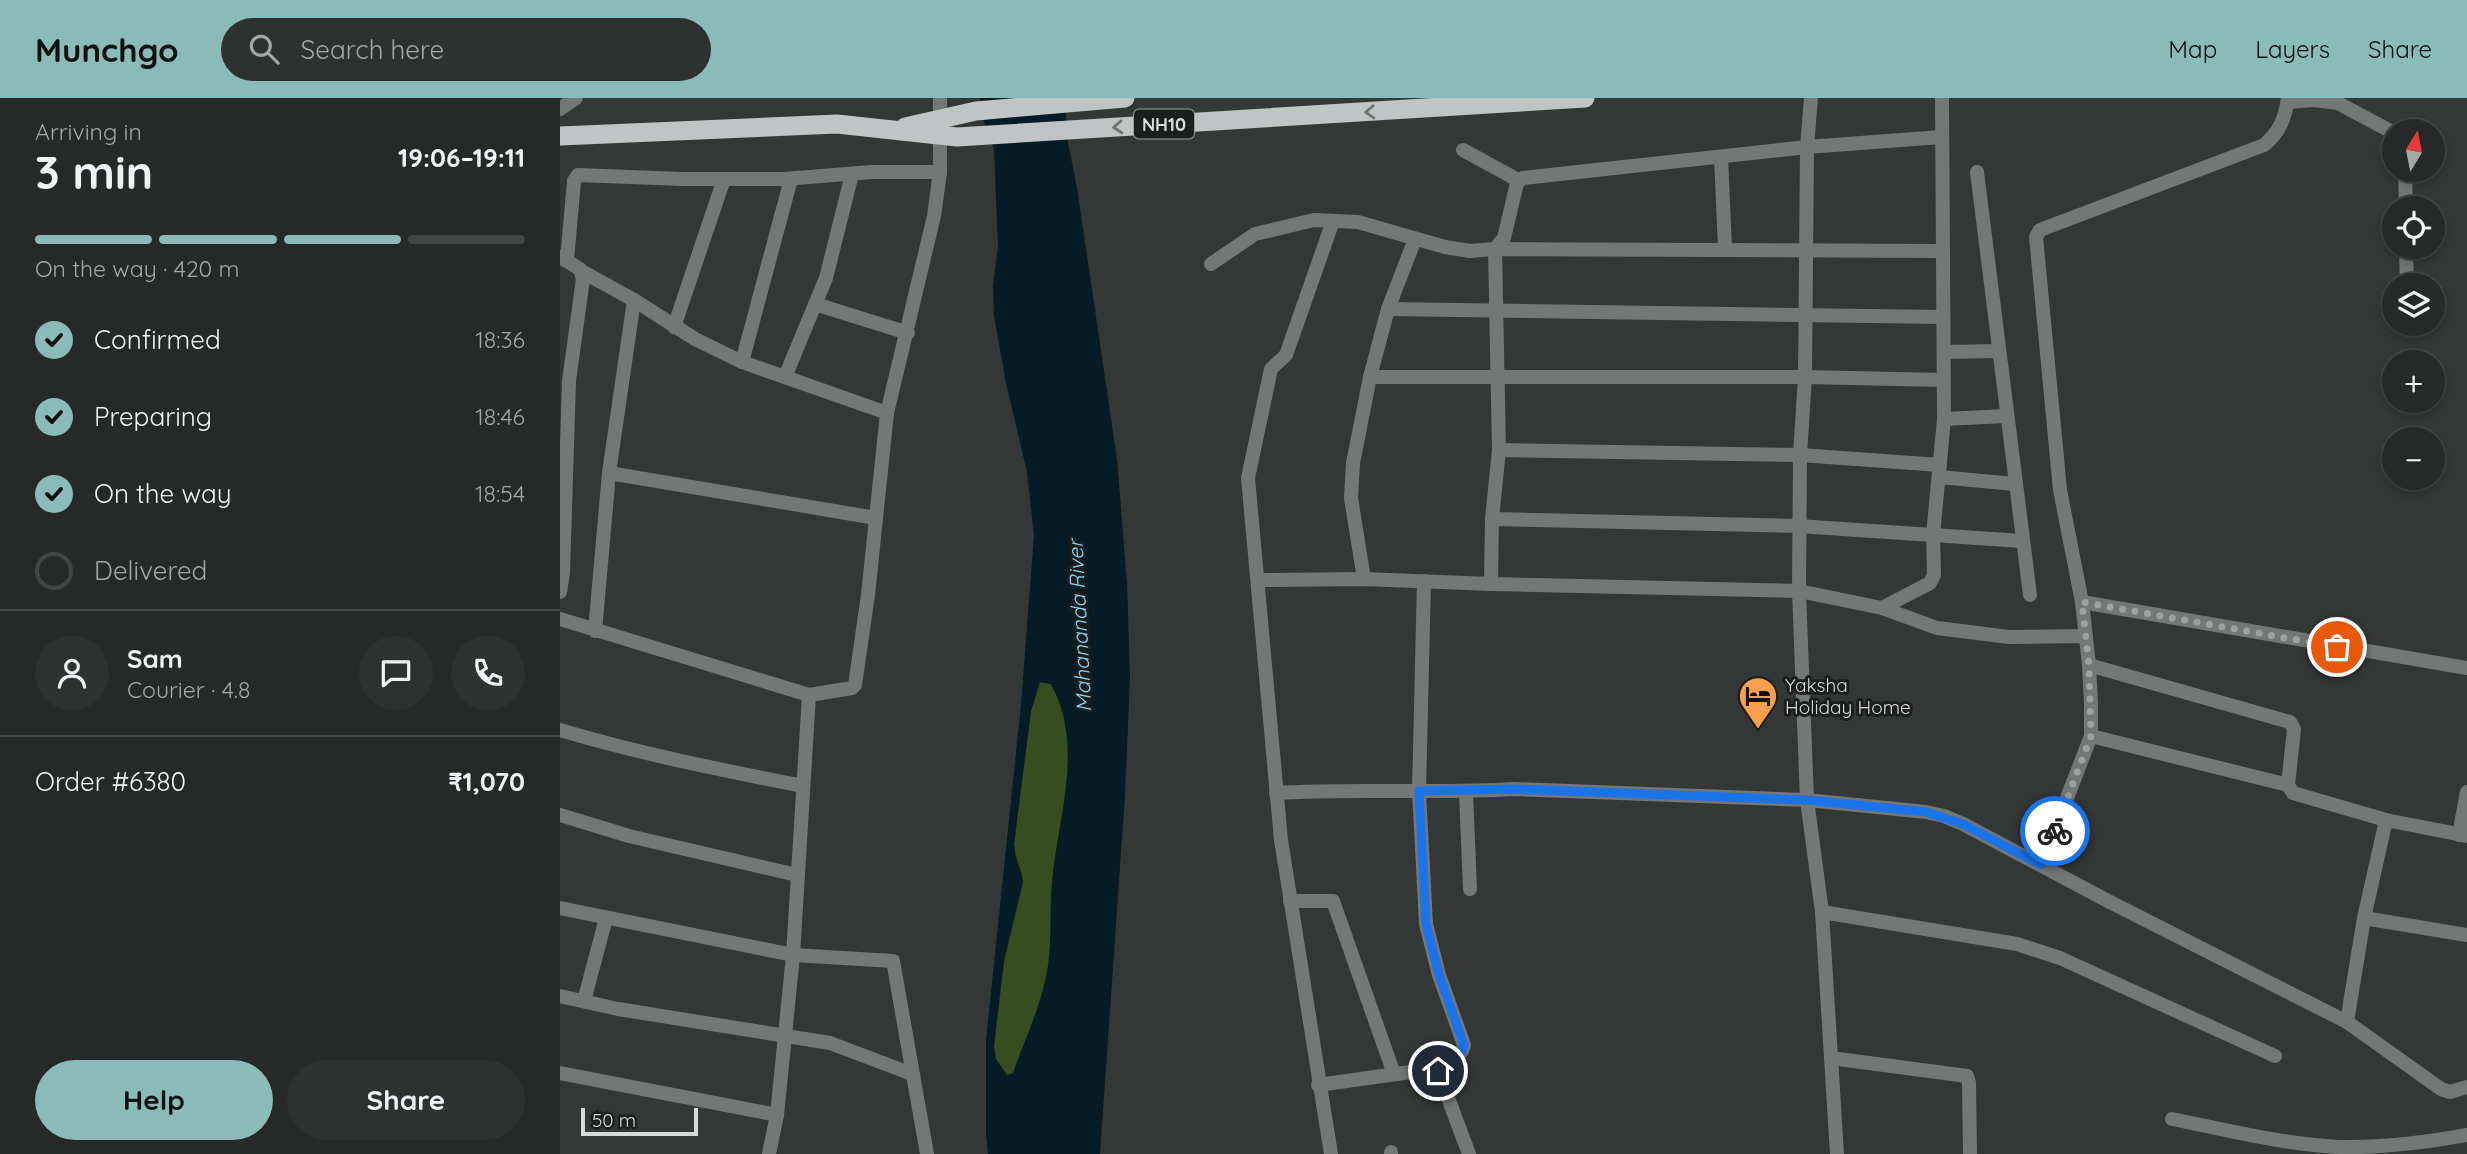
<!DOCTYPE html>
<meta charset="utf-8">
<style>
:root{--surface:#262928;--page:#2e3130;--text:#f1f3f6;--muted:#a4a6a8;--line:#424545;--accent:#8bbbb9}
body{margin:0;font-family:Quicksand,sans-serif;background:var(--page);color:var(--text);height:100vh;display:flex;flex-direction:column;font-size:26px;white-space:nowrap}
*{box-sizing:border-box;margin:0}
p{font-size:23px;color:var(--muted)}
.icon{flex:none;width:38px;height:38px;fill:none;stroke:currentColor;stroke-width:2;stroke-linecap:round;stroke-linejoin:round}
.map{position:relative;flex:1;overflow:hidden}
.side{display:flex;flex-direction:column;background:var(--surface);width:560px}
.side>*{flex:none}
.needle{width:46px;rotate:10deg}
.buttons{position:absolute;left:1822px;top:21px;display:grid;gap:14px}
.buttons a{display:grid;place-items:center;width:63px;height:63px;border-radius:50%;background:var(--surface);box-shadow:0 4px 10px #0003,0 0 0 2px var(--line);font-size:35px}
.scale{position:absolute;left:21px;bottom:18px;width:117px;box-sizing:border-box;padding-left:7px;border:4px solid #d8dad9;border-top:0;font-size:19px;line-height:24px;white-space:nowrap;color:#d8dad9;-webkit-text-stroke:5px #1c1e1d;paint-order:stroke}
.pin{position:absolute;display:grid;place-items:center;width:60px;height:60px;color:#fff;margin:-30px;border:4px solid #fff;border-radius:50%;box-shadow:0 2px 7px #0007}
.courier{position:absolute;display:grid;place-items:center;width:70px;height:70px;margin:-35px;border:5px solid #1a73e8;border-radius:50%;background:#fff;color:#222;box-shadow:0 2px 9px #0007}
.overview em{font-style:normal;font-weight:700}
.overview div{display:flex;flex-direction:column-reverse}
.overview{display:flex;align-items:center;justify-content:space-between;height:119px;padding:0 35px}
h1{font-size:46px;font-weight:700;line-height:52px}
.bar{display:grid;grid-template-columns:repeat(4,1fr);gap:10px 7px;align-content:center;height:84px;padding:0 35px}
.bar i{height:9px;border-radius:5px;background:var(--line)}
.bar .active{background:var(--accent)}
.bar p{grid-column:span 4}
.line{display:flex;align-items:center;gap:18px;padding:0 35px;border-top:2px solid var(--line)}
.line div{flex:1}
.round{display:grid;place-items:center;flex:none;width:74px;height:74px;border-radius:37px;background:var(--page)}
ol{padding:0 35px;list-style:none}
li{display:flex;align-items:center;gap:21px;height:77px}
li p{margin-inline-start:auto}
li .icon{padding:7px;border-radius:50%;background:var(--accent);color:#111;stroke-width:4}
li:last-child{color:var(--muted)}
li i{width:38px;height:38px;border:4px solid var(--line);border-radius:50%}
.action{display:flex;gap:14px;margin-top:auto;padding:14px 35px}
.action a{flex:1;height:80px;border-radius:42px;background:var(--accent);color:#111;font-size:28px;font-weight:700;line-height:80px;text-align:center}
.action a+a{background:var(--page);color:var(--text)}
header{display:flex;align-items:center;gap:42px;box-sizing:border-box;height:98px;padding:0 35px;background:var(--accent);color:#111}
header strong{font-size:33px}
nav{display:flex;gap:38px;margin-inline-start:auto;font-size:24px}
.search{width:490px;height:63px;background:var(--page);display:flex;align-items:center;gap:18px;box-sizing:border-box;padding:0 24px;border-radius:38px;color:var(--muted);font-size:26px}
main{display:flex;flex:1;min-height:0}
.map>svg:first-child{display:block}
.green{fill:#344e20}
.water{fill:#051b25;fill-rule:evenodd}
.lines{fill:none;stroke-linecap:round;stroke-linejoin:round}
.minor{stroke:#757777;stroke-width:14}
.trunk{stroke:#c0c4c4;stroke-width:19}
.oneway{stroke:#6e7170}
.done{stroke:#9ea1a0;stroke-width:7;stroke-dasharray:0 12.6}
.route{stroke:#1a73e8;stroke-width:9}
.labels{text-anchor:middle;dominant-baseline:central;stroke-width:6;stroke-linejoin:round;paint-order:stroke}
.shield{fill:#1c1e1d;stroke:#a0a2a1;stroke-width:2}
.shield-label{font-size:18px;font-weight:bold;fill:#d8dad9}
.poi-label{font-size:19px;fill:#d8dad9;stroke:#1c1e1d;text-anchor:start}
.water-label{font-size:21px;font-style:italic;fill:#88d7f9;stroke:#1c1e1d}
</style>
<header>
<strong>Munchgo</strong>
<div class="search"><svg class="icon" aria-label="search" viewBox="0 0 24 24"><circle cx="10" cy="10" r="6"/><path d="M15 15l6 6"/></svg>Search here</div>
<nav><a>Map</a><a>Layers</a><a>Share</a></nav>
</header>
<main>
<section class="side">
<div class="overview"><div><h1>3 min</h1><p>Arriving in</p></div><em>19:06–19:11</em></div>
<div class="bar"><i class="active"></i><i class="active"></i><i class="active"></i><i></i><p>On the way · 420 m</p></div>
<ol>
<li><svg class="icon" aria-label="check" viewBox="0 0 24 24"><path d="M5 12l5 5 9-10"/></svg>Confirmed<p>18:36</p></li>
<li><svg class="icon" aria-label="check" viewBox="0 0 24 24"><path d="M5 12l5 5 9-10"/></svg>Preparing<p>18:46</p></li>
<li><svg class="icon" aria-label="check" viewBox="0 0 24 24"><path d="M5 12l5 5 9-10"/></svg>On the way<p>18:54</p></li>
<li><i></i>Delivered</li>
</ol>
<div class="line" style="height:126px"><a class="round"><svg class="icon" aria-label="person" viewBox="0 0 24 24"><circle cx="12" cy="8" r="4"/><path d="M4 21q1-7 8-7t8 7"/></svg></a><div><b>Sam</b><p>Courier · 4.8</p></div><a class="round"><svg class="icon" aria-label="chat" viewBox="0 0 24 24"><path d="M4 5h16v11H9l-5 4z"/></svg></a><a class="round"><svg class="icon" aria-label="phone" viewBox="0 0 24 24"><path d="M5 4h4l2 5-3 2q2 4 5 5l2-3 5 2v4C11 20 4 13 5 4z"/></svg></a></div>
<div class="line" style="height:91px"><div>Order #6380</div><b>₹1,070</b></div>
<div class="action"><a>Help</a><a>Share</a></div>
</section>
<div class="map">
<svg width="1907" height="1056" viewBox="0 0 1907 1056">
<rect width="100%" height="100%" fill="#333736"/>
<!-- green -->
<path class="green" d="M480 584 491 586C525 648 498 718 492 784 489 816 493 847 486 880 479 913 464 943 453 975L446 978 436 961 434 948 444 863 463 784C461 769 455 762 454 746L471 613Z"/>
<!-- water -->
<path class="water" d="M420 0H505L508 45 517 90 557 361 567 485 570 579 565 697 540 1056H428L426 1036V942L461 607 474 437 467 374 446 285 434 218 433 187 438 149 434 51 420 13ZM480 584 491 586C525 648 498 718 492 784 489 816 493 847 486 879 479 913 464 943 453 975L447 977 436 961 434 948 444 863 463 784C461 769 455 762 454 746L471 613Z"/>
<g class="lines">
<!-- minor -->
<g class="minor">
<path d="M1251 0 1247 49 1245 279 1240 357 1239 493 1247 702 1262 814 1277 1056"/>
<path d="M1728 4 1754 2 1778 5 1834 35"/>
<path d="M0 11 16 0"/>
<path d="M903 52 958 82"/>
<path d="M1161 59 1165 150"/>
<path d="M1845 72 1846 110"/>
<path d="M1417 74 1470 497"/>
<path d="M1846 149 1847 187"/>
<path d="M0 159 20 171 23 181 9 283 3 475 0 494"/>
<path d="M7 162 14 83 18 77 122 81H224L311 74H380"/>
<path d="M651 166 695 136 754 122 798 124 885 149 910 153 935 151 944 140 957 85 963 80 1247 49 1381 39"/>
<path d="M23 174 74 202 135 241 182 264 327 315"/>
<path d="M255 206 348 235"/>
<path d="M828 211 1382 219"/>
<path d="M114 229 164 81"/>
<path d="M1384 254 1439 253"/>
<path d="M182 264 231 81"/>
<path d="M225 279 266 180 292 76"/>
<path d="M810 279H1245L1383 282"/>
<path d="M1384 321 1447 318"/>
<path d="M939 352 1240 357 1380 367"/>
<path d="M49 375 316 420"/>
<path d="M1379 379 1455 386"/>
<path d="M932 421 1238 428 1462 443"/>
<path d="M804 481 791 400 793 365 810 279 828 211 855 141"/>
<path d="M699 482 804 481 931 486 1239 493 1322 510 1377 530 1449 539 1526 538"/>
<path d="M864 483 859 693 866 826 879 877 904 947 902 953 879 970 878 973 909 1056"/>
<path d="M931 486 932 421 939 352 935 151 1382 153"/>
<path d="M1522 504 1907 570"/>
<path d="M1322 510 1370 485 1374 477 1373 437 1384 321 1382 0"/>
<path d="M0 521 249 597 292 590 295 587 308 497 327 315 374 118 380 74V0"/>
<path d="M35 533 49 375 74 202"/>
<path d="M1529 567 1730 624 1734 631 1728 687 1733 695 1826 722 1907 738"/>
<path d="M0 632C80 656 162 672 243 688"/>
<path d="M1531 638 1728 687"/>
<path d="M906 694 910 791"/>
<path d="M716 695C795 690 874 696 954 691L1247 702 1366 714 1384 718 1403 726 1548 803 1787 924 1881 991 1890 994 1907 989"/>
<path d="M0 717 69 738 237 777"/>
<path d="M1899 737 1907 694"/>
<path d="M1481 767 1531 638V606L1529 567 1522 504 1500 392 1476 139 1480 132 1704 47C1720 34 1725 20 1728 0"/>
<path d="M730 803H773L834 976"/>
<path d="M0 810 233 857 333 863 367 1056"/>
<path d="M1262 814 1457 846 1500 860 1715 958"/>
<path d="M1804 820 1907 837"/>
<path d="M0 898 58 911 270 945 352 976"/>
<path d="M24 903 46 820"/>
<path d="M1787 924 1804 820 1826 722"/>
<path d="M1271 960 1407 978 1409 985 1410 1056"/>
<path d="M0 975 217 1017"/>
<path d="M758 987 879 970"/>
<path d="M1612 1021C1667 1032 1722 1046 1778 1049 1821 1050 1864 1045 1907 1037"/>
<path d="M831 1054V1056"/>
<path d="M209 1056 217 1017 233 857 249 597"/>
<path d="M771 1056 721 742 688 380 711 271 726 257 773 123"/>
</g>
<!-- trunk -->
<g class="trunk">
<path d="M345 29 416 13 565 0"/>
<path d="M0 38 277 26 397 39 1025 0"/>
</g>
</g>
<!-- one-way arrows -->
<defs><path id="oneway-chevron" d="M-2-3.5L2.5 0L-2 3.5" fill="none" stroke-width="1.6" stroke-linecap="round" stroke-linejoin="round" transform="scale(1.75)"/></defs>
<g class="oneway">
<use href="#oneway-chevron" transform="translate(810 14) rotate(177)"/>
<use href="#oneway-chevron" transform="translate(558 29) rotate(177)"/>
</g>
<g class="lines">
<!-- done -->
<path class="done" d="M1495 733 1531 638 1529 568 1522 504 1777 549"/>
<!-- route -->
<path class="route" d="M878 973 879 970 902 953 904 947 879 877 866 826 859 693 954 691 1247 702 1366 714 1403 726 1481 767 1495 733"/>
</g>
<!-- icons -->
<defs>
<g id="hotel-pin" transform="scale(2.0125)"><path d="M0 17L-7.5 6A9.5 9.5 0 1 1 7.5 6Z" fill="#f8a04b" stroke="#1c1e1d"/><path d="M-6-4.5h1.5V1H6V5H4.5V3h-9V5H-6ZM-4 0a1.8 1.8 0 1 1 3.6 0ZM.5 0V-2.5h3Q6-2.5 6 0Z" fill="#111"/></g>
</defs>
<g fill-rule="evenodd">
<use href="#hotel-pin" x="1198" y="598"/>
</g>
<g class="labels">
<!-- shield labels -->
<rect class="shield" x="574" y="11.5" width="60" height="29" rx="5"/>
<g class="shield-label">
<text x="604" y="26">NH10</text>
</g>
<!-- poi labels -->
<g class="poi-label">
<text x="1225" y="587">Yaksha<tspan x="1225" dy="22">Holiday Home</tspan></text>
</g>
<!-- water labels -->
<g class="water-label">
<text transform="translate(519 528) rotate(-93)">Mahananda River</text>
</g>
</g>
</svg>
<div class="buttons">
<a><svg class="needle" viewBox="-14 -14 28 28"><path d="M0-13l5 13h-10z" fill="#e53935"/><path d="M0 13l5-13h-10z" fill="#a4a6a8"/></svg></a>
<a><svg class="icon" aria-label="locate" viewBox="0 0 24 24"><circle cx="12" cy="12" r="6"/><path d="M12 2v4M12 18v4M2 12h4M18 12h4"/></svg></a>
<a><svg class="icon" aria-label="layers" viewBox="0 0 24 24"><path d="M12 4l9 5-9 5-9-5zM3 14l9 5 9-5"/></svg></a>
<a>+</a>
<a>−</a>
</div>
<div class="scale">50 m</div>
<div class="pin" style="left:1777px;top:549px;background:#ea580c"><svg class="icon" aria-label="bag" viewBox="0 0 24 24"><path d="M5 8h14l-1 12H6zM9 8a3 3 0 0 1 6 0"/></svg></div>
<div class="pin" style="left:878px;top:973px;background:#1f2937"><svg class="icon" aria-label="home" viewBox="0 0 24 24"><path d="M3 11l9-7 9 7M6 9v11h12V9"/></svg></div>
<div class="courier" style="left:1495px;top:733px"><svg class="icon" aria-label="bike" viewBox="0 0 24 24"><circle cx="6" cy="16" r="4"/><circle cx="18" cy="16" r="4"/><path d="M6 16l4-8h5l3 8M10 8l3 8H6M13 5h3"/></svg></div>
</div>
</main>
